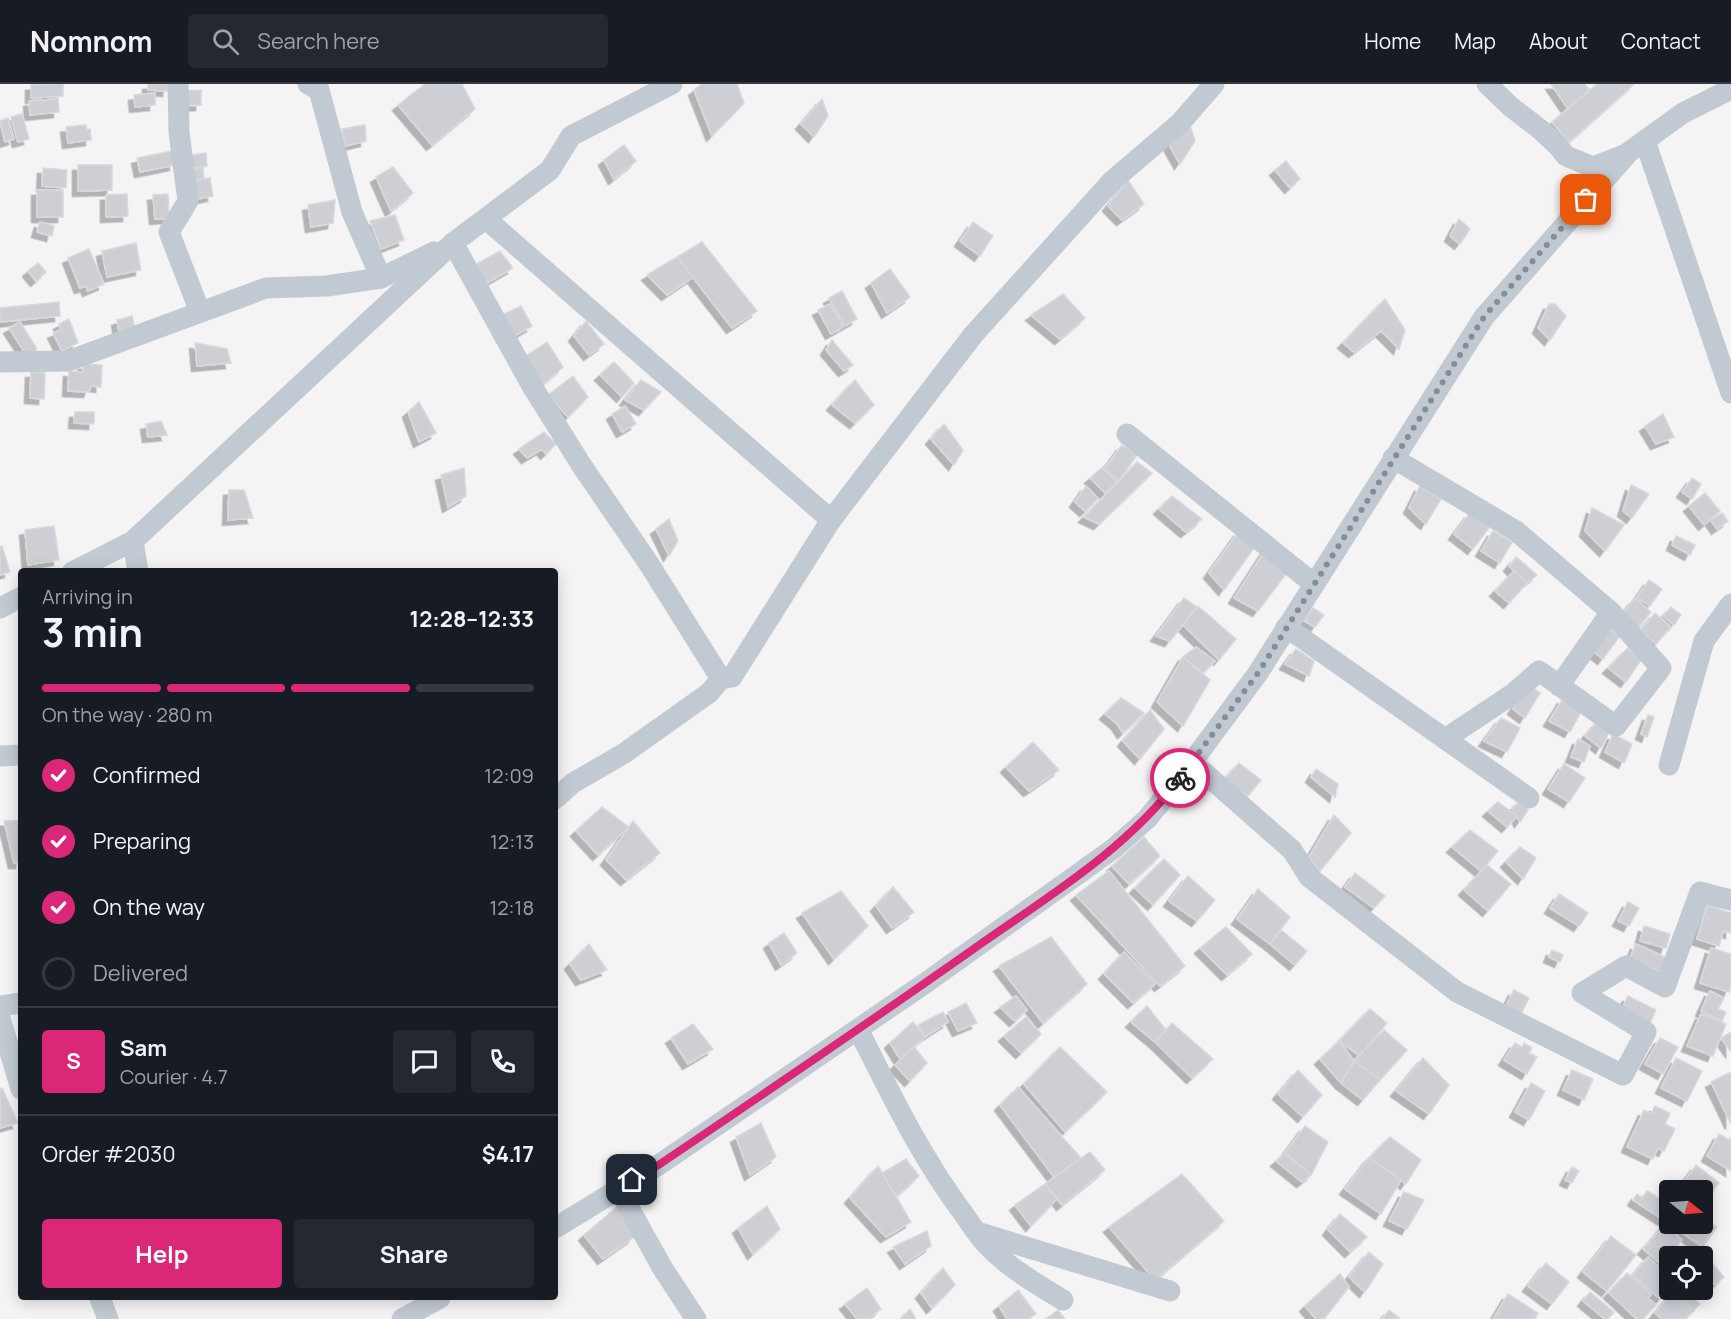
<!DOCTYPE html>
<meta charset="utf-8">
<style>
:root{--surface:#171b24;--page:#242831;--text:#f1f3f6;--muted:#9ea1a6;--line:#363941;--accent:#db2777}
body{margin:0;font-family:Manrope,sans-serif;background:var(--page);color:var(--text);height:100vh;display:flex;flex-direction:column;font-size:22px;white-space:nowrap}
*{box-sizing:border-box;margin:0}
p{font-size:20px;color:var(--muted)}
.icon{flex:none;width:33px;height:33px;fill:none;stroke:currentColor;stroke-width:2;stroke-linecap:round;stroke-linejoin:round}
.map{position:relative;flex:1;overflow:hidden}
.side{position:absolute;left:18px;top:484px;width:540px;height:732px;display:flex;flex-direction:column;background:var(--surface);border-radius:6px;box-shadow:0 3px 15px #0003}
.side>*{flex:none}
.needle{width:39px;rotate:107deg}
.fabs{position:absolute;left:1659px;top:1096px;display:grid;gap:12px}
.fabs a{display:grid;place-items:center;width:54px;height:54px;border-radius:6px;background:var(--surface);box-shadow:0 3px 15px #0003;font-size:30px}
.pin{position:absolute;display:grid;place-items:center;width:51px;height:51px;color:#fff;margin:-26px;border-radius:12px;box-shadow:0 3px 9px #0006}
.courier{position:absolute;display:grid;place-items:center;width:60px;height:60px;margin:-30px;border:4px solid #db2777;border-radius:50%;background:#fff;color:#222;box-shadow:0 2px 8px #0007}
.overview em{font-style:normal;font-weight:700}
.overview div{display:flex;flex-direction:column-reverse}
.overview{display:flex;align-items:center;justify-content:space-between;height:102px;padding:0 24px}
h1{font-size:39px;font-weight:700;line-height:45px}
.bar{display:grid;grid-template-columns:repeat(4,1fr);gap:9px 6px;align-content:center;height:72px;padding:0 24px}
.bar i{height:8px;border-radius:4px;background:var(--line)}
.bar .selected{background:var(--accent)}
.bar p{grid-column:span 4}
.line{display:flex;align-items:center;gap:15px;padding:0 24px;border-top:2px solid var(--line)}
.line div{flex:1}
.round{display:grid;place-items:center;flex:none;width:63px;height:63px;border-radius:6px;background:var(--page)}
ol{padding:0 24px;list-style:none}
li{display:flex;align-items:center;gap:18px;height:66px}
li p{margin-inline-start:auto}
li .icon{padding:6px;border-radius:50%;background:var(--accent);color:#fff;stroke-width:4}
li:last-child{color:var(--muted)}
li i{width:33px;height:33px;border:3px solid var(--line);border-radius:50%}
.cta{display:flex;gap:12px;margin-top:auto;padding:12px 24px}
.cta a{flex:1;height:69px;border-radius:6px;background:var(--accent);color:#fff;font-size:24px;font-weight:700;line-height:69px;text-align:center}
.cta a+a{background:var(--page);color:var(--text)}
header{display:flex;align-items:center;gap:36px;box-sizing:border-box;height:84px;padding:0 30px;background:var(--surface);border-bottom:2px solid var(--line)}
header strong{font-size:28px}
nav{display:flex;gap:33px;margin-inline-start:auto;font-size:21px}
.search{width:420px;height:54px;background:var(--page);display:flex;align-items:center;gap:15px;box-sizing:border-box;padding:0 21px;border-radius:6px;color:var(--muted);font-size:22px}
.map>svg:first-child{display:block}
.building{fill:#cdcfd5;stroke:#d7d9de;stroke-width:1.5;filter:url(#shadow)}
.lines{fill:none;stroke-linecap:round;stroke-linejoin:round}
.minor{stroke:#c1cad2;stroke-width:21}
.done{stroke:#868d94;stroke-width:6;stroke-dasharray:0 10.8}
.route{stroke:#db2777;stroke-width:8}
</style>
<header>
<strong>Nomnom</strong>
<div class="search"><svg class="icon" aria-label="search" viewBox="0 0 24 24"><circle cx="10" cy="10" r="6"/><path d="M15 15l6 6"/></svg>Search here</div>
<nav><a>Home</a><a>Map</a><a>About</a><a>Contact</a></nav>
</header>
<div class="map">
<svg width="1731" height="1235" viewBox="0 0 1731 1235">
<defs>
<filter id="shadow"><feDropShadow dx="-5.5" dy="5.5" stdDeviation="0" flood-color="#0004"/></filter>
</defs>
<rect width="100%" height="100%" fill="#f5f3f3"/>
<!-- building -->
<g class="building">
<path d="M63 0V12L31 14V1Z"/>
<path d="M148 0H169L168 7 148 6Z"/>
<path d="M425 0H462L475 25 432 61 398 21Z"/>
<path d="M702 0H737L744 19 712 52 694 6Z"/>
<path d="M1551 0H1584L1590 6 1568 25Z"/>
<path d="M1597 0H1634L1569 58 1552 38Z"/>
<path d="M201 6V21L184 22 183 7Z"/>
<path d="M155 9V21L135 23 134 11Z"/>
<path d="M58 15 59 28 30 31 29 17Z"/>
<path d="M822 15 828 32 814 53 801 40Z"/>
<path d="M22 30 29 55 18 58 11 33Z"/>
<path d="M8 34 14 55 5 58 0 37Z"/>
<path d="M86 41 87 46 90 45 91 56 68 59 66 43Z"/>
<path d="M365 41 366 57 345 62 342 45Z"/>
<path d="M1190 41 1195 57 1180 80 1168 59Z"/>
<path d="M624 61 636 77 614 95 604 76Z"/>
<path d="M172 67 175 81 140 88 137 74Z"/>
<path d="M206 69 207 82 187 85 186 72Z"/>
<path d="M1286 77 1300 95 1290 104 1275 86Z"/>
<path d="M78 81H112V106L78 107Z"/>
<path d="M393 83 413 109 391 127 376 93Z"/>
<path d="M43 84 67 86 66 104 42 102Z"/>
<path d="M203 84 204 94 187 97 186 87Z"/>
<path d="M210 94 213 112 192 116 189 98Z"/>
<path d="M1128 96 1144 120 1122 136 1108 122Z"/>
<rect x="37" y="106" width="26" height="27"/>
<path d="M127 110 128 132 106 133V111Z"/>
<path d="M168 110 169 134 155 135 153 111Z"/>
<path d="M335 116 333 139 311 143 308 121Z"/>
<path d="M395 131 404 156 381 165 370 137Z"/>
<path d="M1459 135 1470 145 1460 160 1450 152Z"/>
<path d="M40 138 54 142 52 152 37 148Z"/>
<path d="M973 138 993 152 980 172 960 157Z"/>
<path d="M702 158 757 227 732 244 677 173Z"/>
<path d="M136 159 141 186 107 193 102 167Z"/>
<path d="M89 165 104 200 88 207 86 202 80 204 68 174Z"/>
<path d="M500 167 513 184 487 199 473 182Z"/>
<path d="M677 173 693 193 667 211 647 191Z"/>
<path d="M38 179 46 188 36 197 28 187Z"/>
<path d="M890 185 910 213 887 229 871 199Z"/>
<path d="M842 207 857 235 845 242 829 214Z"/>
<path d="M1063 210 1085 234 1060 255 1031 231Z"/>
<path d="M1385 215 1405 246 1399 265 1381 247 1354 268 1343 259Z"/>
<path d="M59 218 60 232 0 238V224Z"/>
<path d="M830 220 843 243 831 250 818 226Z"/>
<path d="M1549 220H1555L1566 232 1550 256 1538 244Z"/>
<path d="M521 222 532 242 511 254 500 232Z"/>
<path d="M132 232 135 245 119 248 117 236Z"/>
<path d="M69 235 78 259 62 267 53 249 61 246 59 240Z"/>
<path d="M586 237 604 260 589 271 574 252Z"/>
<path d="M20 238 37 265 27 272 9 244Z"/>
<path d="M832 256 853 281 844 287 826 266Z"/>
<path d="M547 258 563 283 541 302 523 274Z"/>
<path d="M195 259 227 265 231 279 197 282Z"/>
<path d="M614 278 634 299 622 313 600 291Z"/>
<path d="M83 280 102 281 101 303 91 302 89 308 68 307 69 287 83 288Z"/>
<path d="M31 288 45 289 44 315 30 314Z"/>
<path d="M573 292 588 313 568 333 548 311Z"/>
<path d="M641 296 661 308 644 326 625 316Z"/>
<path d="M855 296 874 321 855 339 832 321Z"/>
<path d="M419 318 436 349 419 358 408 328Z"/>
<path d="M625 322 636 340 622 348 612 330Z"/>
<path d="M75 328H94V340L74 339Z"/>
<path d="M1663 330 1674 353 1656 360 1645 342Z"/>
<path d="M161 337 167 351 148 353 146 340Z"/>
<path d="M944 340 963 366 954 381 931 355Z"/>
<path d="M544 348 556 360 546 370 542 365 527 374 519 365Z"/>
<path d="M1122 361 1137 371 1119 397 1105 384Z"/>
<path d="M1137 378 1152 389 1099 440 1084 433Z"/>
<path d="M464 384 466 412 448 423 441 391Z"/>
<path d="M1102 384 1117 398 1105 409 1090 394Z"/>
<path d="M1692 394 1701 400 1692 415 1682 408Z"/>
<path d="M1631 401 1649 410 1632 434 1623 427Z"/>
<path d="M1086 402 1098 415 1085 427 1075 418Z"/>
<path d="M1420 402 1441 415 1426 440 1409 424Z"/>
<path d="M229 406H244L253 434 228 436Z"/>
<path d="M1705 409 1720 427 1704 441 1689 422Z"/>
<path d="M1172 412 1202 435 1186 448 1159 425Z"/>
<path d="M1592 424 1624 441 1605 467 1585 447Z"/>
<path d="M1470 429 1489 444 1473 465 1454 450Z"/>
<path d="M1722 429 1728 437 1717 445 1711 436Z"/>
<path d="M669 435 678 457 669 472 656 445Z"/>
<path d="M54 442 59 476 28 481 25 446Z"/>
<path d="M1239 447 1257 460 1224 506 1209 489Z"/>
<path d="M1493 447 1512 458 1500 479 1481 467Z"/>
<path d="M1676 452 1695 461 1690 471 1672 461Z"/>
<path d="M2 462 10 488 0 491V463Z"/>
<path d="M1266 465 1289 486 1258 527 1234 514Z"/>
<path d="M1516 473 1537 491 1527 499 1509 482Z"/>
<path d="M1514 487 1527 499 1509 519 1495 507Z"/>
<path d="M1649 496 1662 505 1650 522 1637 513Z"/>
<path d="M1184 514 1197 523 1170 557 1156 552Z"/>
<path d="M1635 514 1651 528 1637 546 1620 533Z"/>
<path d="M1198 522 1236 555 1219 576 1183 541Z"/>
<path d="M1671 523 1681 531 1674 541 1663 532Z"/>
<path d="M1313 524 1324 531 1315 543 1304 537Z"/>
<path d="M1655 529 1671 543 1656 560 1641 546Z"/>
<path d="M1607 543 1620 552 1603 575 1590 565Z"/>
<path d="M1196 563 1215 577 1203 589 1183 573Z"/>
<path d="M1628 564 1641 576 1626 598 1608 584Z"/>
<path d="M1296 565 1314 577 1309 592 1285 580Z"/>
<path d="M1183 573 1210 596 1183 642 1157 618Z"/>
<path d="M1529 601 1540 609 1525 634 1513 625Z"/>
<path d="M1121 614 1144 629 1123 649 1117 640 1105 630Z"/>
<path d="M1563 614 1581 628 1570 648 1549 637Z"/>
<path d="M1150 626 1164 645 1140 675 1123 657Z"/>
<path d="M1648 631 1654 633 1647 653 1641 650Z"/>
<path d="M1501 634 1520 644 1507 668 1484 657Z"/>
<path d="M1599 636 1611 645 1601 664 1585 652Z"/>
<path d="M1613 650 1632 660 1624 679 1605 668Z"/>
<path d="M1578 655 1590 662 1584 678 1571 673Z"/>
<path d="M1033 658 1059 686 1029 707 1006 683Z"/>
<path d="M1239 679 1261 696 1248 712 1223 697Z"/>
<path d="M1564 680 1585 694 1569 718 1548 705Z"/>
<path d="M1316 685 1338 700 1335 713 1311 693Z"/>
<path d="M1498 718 1517 732 1507 743 1488 727Z"/>
<path d="M1521 718 1528 726 1520 738 1512 723Z"/>
<path d="M602 723 629 743 598 771 576 747Z"/>
<path d="M1334 731 1351 749 1320 787 1309 773Z"/>
<path d="M21 736V779H14L4 737Z"/>
<path d="M633 737 660 769 626 796 606 776Z"/>
<path d="M1470 746 1498 767 1481 787 1452 763Z"/>
<path d="M1144 753 1160 772 1129 800 1112 782Z"/>
<path d="M1520 763 1536 774 1523 795 1506 778Z"/>
<path d="M1164 775 1180 791 1153 821 1135 804Z"/>
<path d="M1487 781 1511 800 1488 827 1464 806Z"/>
<path d="M1109 787 1185 882 1160 902 1076 811Z"/>
<path d="M1355 789 1385 812 1374 824 1345 803Z"/>
<path d="M1188 792 1215 816 1197 837 1169 817Z"/>
<path d="M893 803 914 828 892 844 876 822Z"/>
<path d="M1258 805 1290 833 1270 860 1237 835Z"/>
<path d="M841 807 868 842 834 875 802 829Z"/>
<path d="M1559 810 1588 829 1579 842 1550 824Z"/>
<path d="M1628 818 1639 824 1629 842 1618 837Z"/>
<path d="M1707 821 1731 829V849L1723 847 1719 862 1697 855Z"/>
<path d="M1644 842 1670 850 1666 864 1640 857Z"/>
<path d="M1226 843 1252 870 1227 891 1200 864Z"/>
<path d="M1281 846 1307 867 1295 881 1270 860Z"/>
<path d="M784 849 797 869 781 881 769 859Z"/>
<path d="M1051 853 1087 900 1043 939 999 882Z"/>
<path d="M589 860 607 886 581 896 570 880Z"/>
<path d="M1636 860 1667 874 1661 888 1630 874Z"/>
<path d="M1711 864 1731 870V902L1729 908 1700 899Z"/>
<path d="M1552 866 1563 871 1560 878 1549 873Z"/>
<path d="M1124 868 1155 900 1133 919 1104 890Z"/>
<path d="M1514 906 1529 914 1520 932 1505 924Z"/>
<path d="M1710 907 1724 914 1718 925 1726 928 1722 937 1701 927Z"/>
<path d="M1016 912 1027 926 1015 937 1000 923Z"/>
<path d="M1628 912 1656 926 1650 939 1622 925Z"/>
<path d="M966 919 977 939 958 947 948 928Z"/>
<path d="M1147 922 1166 946 1155 958 1131 938Z"/>
<path d="M1370 925 1387 939 1360 972 1339 957Z"/>
<path d="M943 928 948 938 925 953 918 941Z"/>
<path d="M1701 930 1726 940 1713 972 1687 962Z"/>
<path d="M1026 933 1041 950 1021 969 1004 952Z"/>
<path d="M913 938 925 953 900 975 890 959Z"/>
<path d="M1172 939 1213 975 1192 994 1155 958Z"/>
<path d="M693 940 713 965 688 980 671 954Z"/>
<path d="M1384 946 1407 966 1380 996 1354 977Z"/>
<path d="M1731 948V968L1721 954Z"/>
<path d="M1660 954 1678 963 1663 990 1645 980Z"/>
<path d="M1339 957 1354 977 1341 999 1320 975Z"/>
<path d="M1515 959 1522 963 1524 959 1532 964 1529 969 1537 973 1527 990 1504 976Z"/>
<path d="M914 963 927 979 910 997 895 981Z"/>
<path d="M1060 963 1107 1008 1065 1048 1024 1000Z"/>
<path d="M1423 974 1449 1001 1429 1030 1396 1007Z"/>
<path d="M1676 974 1702 987 1687 1017 1661 1004Z"/>
<path d="M1354 977 1380 996 1363 1016 1341 999Z"/>
<path d="M1298 986 1322 1011 1303 1033 1278 1010Z"/>
<path d="M1572 986 1593 995 1584 1016 1563 1006Z"/>
<path d="M1731 988V1040L1711 998Z"/>
<path d="M1531 999 1545 1007 1529 1036 1515 1028Z"/>
<path d="M1018 1003 1081 1074 1054 1093 1000 1021Z"/>
<path d="M2 1004 18 1039 0 1044V1005Z"/>
<path d="M1655 1022 1670 1029 1665 1040 1675 1045 1664 1067 1658 1064 1653 1075 1627 1063 1644 1026 1651 1030Z"/>
<path d="M761 1039 776 1073 750 1091 736 1053Z"/>
<path d="M1305 1042 1328 1058 1311 1091 1285 1069Z"/>
<path d="M1719 1050 1729 1056 1731 1053V1087L1707 1072Z"/>
<path d="M1390 1053 1421 1076 1406 1100 1369 1074Z"/>
<path d="M1090 1068 1105 1086 1062 1121 1045 1100Z"/>
<path d="M1285 1069 1311 1091 1302 1098 1276 1077Z"/>
<path d="M1369 1074 1401 1096 1381 1130 1345 1105Z"/>
<path d="M906 1075 919 1092 896 1113 882 1089Z"/>
<path d="M1696 1081 1719 1099 1703 1121 1702 1107H1685L1680 1103Z"/>
<path d="M878 1082 911 1138 886 1153 850 1114Z"/>
<path d="M1572 1083 1579 1087 1572 1099 1565 1096Z"/>
<path d="M1182 1090 1224 1137 1155 1196 1109 1143Z"/>
<path d="M1045 1100 1057 1115 1031 1142 1015 1121Z"/>
<path d="M1647 1107 1670 1121V1128L1664 1136 1633 1116 1637 1110 1642 1114Z"/>
<path d="M1404 1108 1424 1116 1407 1145 1389 1137Z"/>
<path d="M625 1116 634 1153 603 1175 584 1151Z"/>
<path d="M767 1122 780 1145 753 1170 738 1144Z"/>
<path d="M1340 1130 1367 1153 1350 1168 1328 1146Z"/>
<path d="M1670 1132V1140H1702L1705 1135 1717 1143 1703 1163 1666 1138Z"/>
<path d="M1665 1140 1682 1156 1661 1180 1643 1165Z"/>
<path d="M927 1147 931 1162 905 1180 893 1163Z"/>
<path d="M1611 1152 1636 1171 1607 1207 1583 1188Z"/>
<path d="M1369 1168 1383 1180 1365 1208 1349 1193Z"/>
<path d="M1705 1171 1724 1193 1715 1201 1702 1187V1173Z"/>
<path d="M1648 1173 1670 1193V1204L1660 1215 1633 1191Z"/>
<path d="M1546 1179 1569 1198 1552 1220 1528 1202Z"/>
<path d="M943 1184 955 1201 932 1224 921 1209Z"/>
<path d="M1627 1189 1651 1210 1648 1214 1656 1221 1643 1235H1637L1609 1209Z"/>
<path d="M1340 1190 1349 1203 1324 1235H1316L1305 1222Z"/>
<path d="M867 1204 881 1225 868 1235H857L845 1220Z"/>
<path d="M1018 1206 1036 1230 1028 1235H1007L999 1222Z"/>
<path d="M1684 1206 1700 1220 1694 1226 1671 1207Z"/>
<path d="M1590 1208 1614 1228 1608 1235H1605L1583 1217Z"/>
<path d="M1508 1210 1538 1229 1535 1235H1493Z"/>
<path d="M1671 1210 1692 1228 1686 1235H1662L1655 1229Z"/>
<path d="M910 1225 916 1235H901Z"/>
<path d="M1058 1226 1065 1235H1046Z"/>
<path d="M1389 1226 1400 1235H1382Z"/>
</g>
<g class="lines">
<!-- minor -->
<g class="minor">
<path d="M178 0 179 48 188 117 169 148 200 228"/>
<path d="M308 0 319 6 352 128 381 194"/>
<path d="M1487 0 1511 23 1541 46 1558 62 1566 72 1593 83 1624 71"/>
<path d="M1645 57 1731 309"/>
<path d="M486 135 831 436"/>
<path d="M453 159 532 302 582 382 649 480 721 595"/>
<path d="M0 278 68 277 266 204 327 202 381 194 434 168"/>
<path d="M1127 350 1309 496 1312 502"/>
<path d="M1393 374 1516 447 1611 528"/>
<path d="M133 457 138 488"/>
<path d="M72 488 133 457 453 159 550 86 571 52 672 0"/>
<path d="M0 524 21 513"/>
<path d="M1286 543 1529 714"/>
<path d="M1445 655 1514 609 1539 587 1616 642 1661 584 1611 528 1559 602"/>
<path d="M0 672 21 671"/>
<path d="M1192 678 1292 766 1309 793 1457 908 1623 991 1646 948 1582 909 1626 882 1665 903 1700 808 1731 816"/>
<path d="M1669 681 1704 557 1731 520"/>
<path d="M555 715 573 699 623 670 709 609 721 595 732 593 831 436 973 251 1112 97 1180 39 1214 0"/>
<path d="M0 922 21 919"/>
<path d="M0 934 21 1005"/>
<path d="M858 945C890 1008 920 1072 963 1129 970 1139 977 1150 985 1159 1007 1183 1035 1199 1063 1216"/>
<path d="M618 1104 663 1185 696 1235"/>
<path d="M555 1144 660 1080 924 900 1113 765 1147 735 1178 697 1258 589 1484 233 1629 68 1683 29 1731 5"/>
<path d="M977 1148 1170 1207"/>
<path d="M100 1214 108 1235"/>
<path d="M402 1235 440 1214"/>
</g>
</g>
<g class="lines">
<!-- done -->
<path class="done" d="M1180 694 1258 589 1484 233 1586 116"/>
<!-- route -->
<path class="route" d="M632 1096 660 1080C768 1007 876 934 982 859 1052 810 1128 764 1180 694"/>
</g>
</svg>
<div class="fabs">
<a><svg class="needle" viewBox="-14 -14 28 28"><path d="M0-13l5 13h-10z" fill="#e53935"/><path d="M0 13l5-13h-10z" fill="#9ea1a6"/></svg></a>
<a><svg class="icon" aria-label="locate" viewBox="0 0 24 24"><circle cx="12" cy="12" r="6"/><path d="M12 2v4M12 18v4M2 12h4M18 12h4"/></svg></a>
</div>
<div class="pin" style="left:1586px;top:116px;background:#ea580c"><svg class="icon" aria-label="bag" viewBox="0 0 24 24"><path d="M5 8h14l-1 12H6zM9 8a3 3 0 0 1 6 0"/></svg></div>
<div class="pin" style="left:632px;top:1096px;background:#1f2937"><svg class="icon" aria-label="home" viewBox="0 0 24 24"><path d="M3 11l9-7 9 7M6 9v11h12V9"/></svg></div>
<div class="courier" style="left:1180px;top:694px"><svg class="icon" aria-label="bike" viewBox="0 0 24 24"><circle cx="6" cy="16" r="4"/><circle cx="18" cy="16" r="4"/><path d="M6 16l4-8h5l3 8M10 8l3 8H6M13 5h3"/></svg></div>
<section class="side">
<div class="overview"><div><h1>3 min</h1><p>Arriving in</p></div><em>12:28–12:33</em></div>
<div class="bar"><i class="selected"></i><i class="selected"></i><i class="selected"></i><i></i><p>On the way · 280 m</p></div>
<ol>
<li><svg class="icon" aria-label="check" viewBox="0 0 24 24"><path d="M5 12l5 5 9-10"/></svg>Confirmed<p>12:09</p></li>
<li><svg class="icon" aria-label="check" viewBox="0 0 24 24"><path d="M5 12l5 5 9-10"/></svg>Preparing<p>12:13</p></li>
<li><svg class="icon" aria-label="check" viewBox="0 0 24 24"><path d="M5 12l5 5 9-10"/></svg>On the way<p>12:18</p></li>
<li><i></i>Delivered</li>
</ol>
<div class="line" style="height:108px"><b class="round" style="background:var(--accent);color:#fff">S</b><div><b>Sam</b><p>Courier · 4.7</p></div><a class="round"><svg class="icon" aria-label="chat" viewBox="0 0 24 24"><path d="M4 5h16v11H9l-5 4z"/></svg></a><a class="round"><svg class="icon" aria-label="phone" viewBox="0 0 24 24"><path d="M5 4h4l2 5-3 2q2 4 5 5l2-3 5 2v4C11 20 4 13 5 4z"/></svg></a></div>
<div class="line" style="height:78px"><div>Order #2030</div><b>$4.17</b></div>
<div class="cta"><a>Help</a><a>Share</a></div>
</section>
</div>
